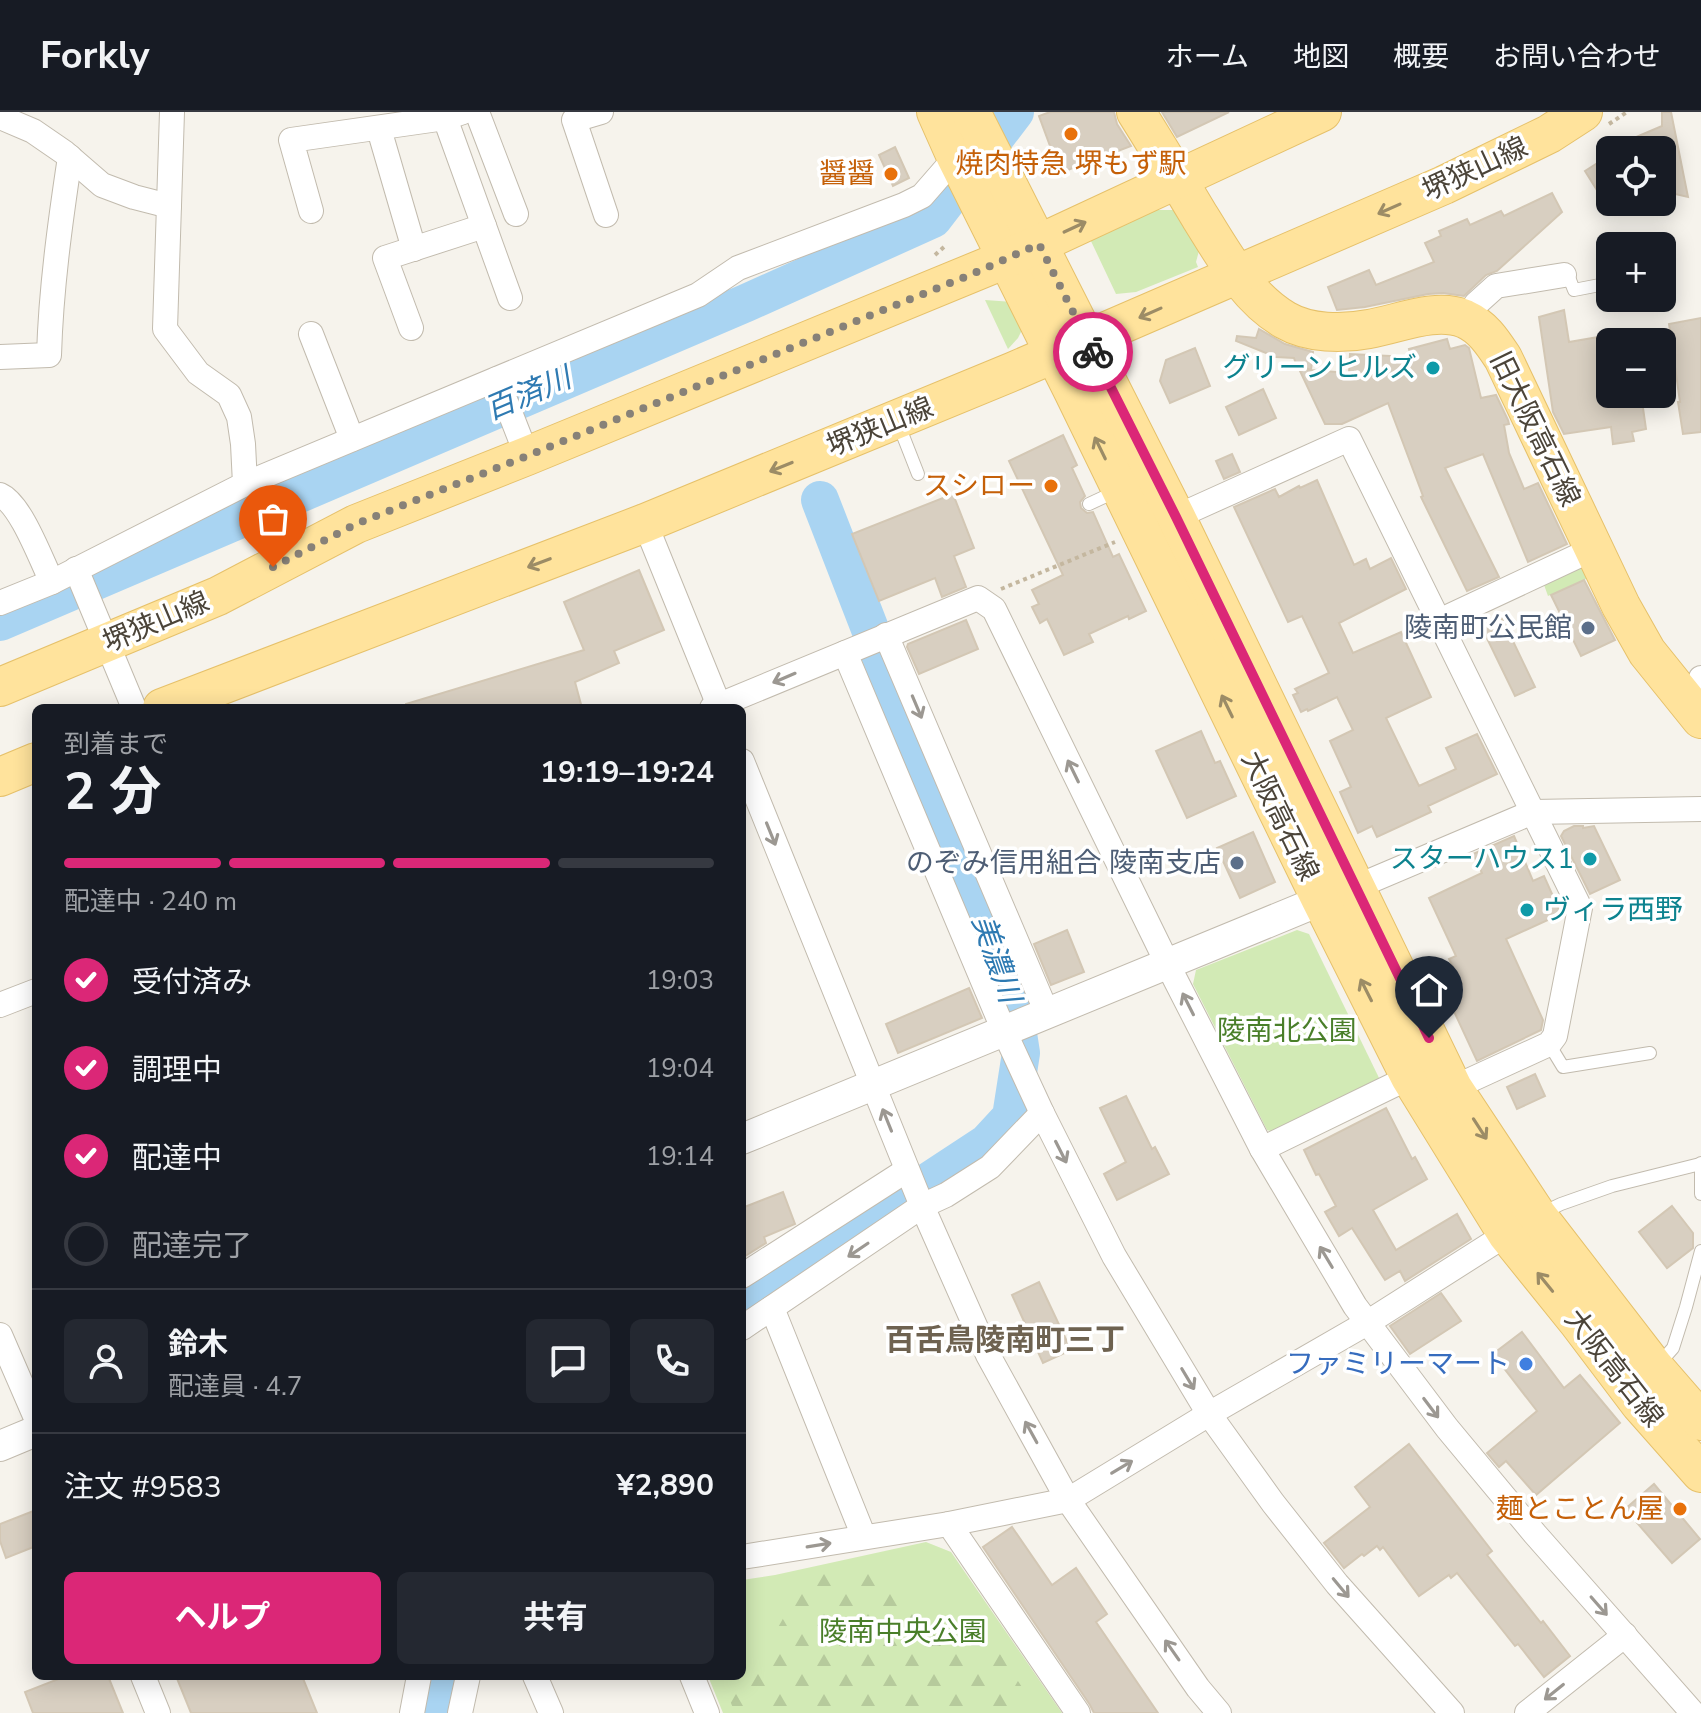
<!DOCTYPE html>
<html lang="ja">
<meta charset="utf-8">
<style>
:root{--surface:#171b24;--page:#242831;--text:#f1f3f6;--muted:#9ea1a6;--line:#363941;--accent:#db2777}
body{margin:0;font-family:"Nunito Sans","Noto Sans JP",sans-serif;background:var(--page);color:var(--text);height:100vh;display:flex;flex-direction:column;font-size:30px;white-space:nowrap}
*{box-sizing:border-box;margin:0}
p{font-size:26px;color:var(--muted)}
.icon{flex:none;width:44px;height:44px;fill:none;stroke:currentColor;stroke-width:2;stroke-linecap:round;stroke-linejoin:round}
.map{position:relative;flex:1;overflow:hidden}
.details{position:absolute;left:32px;top:592px;width:714px;height:976px;display:flex;flex-direction:column;background:var(--surface);border-radius:12px;box-shadow:0 4px 20px #0003}
.details>*{flex:none}
.buttons{position:absolute;left:1596px;top:24px;display:grid;gap:16px}
.buttons a{display:grid;place-items:center;width:80px;height:80px;border-radius:12px;background:var(--surface);box-shadow:0 4px 20px #0003;font-size:40px}
.pin{position:absolute;display:grid;place-items:center;width:68px;height:68px;color:#fff;margin:-82px -34px;border-radius:50% 50% 50% 0;rotate:-45deg;box-shadow:0 0 8px #0007}
.pin .icon{rotate:45deg}
.courier{position:absolute;display:grid;place-items:center;width:80px;height:80px;margin:-40px;border:6px solid #db2777;border-radius:50%;background:#fff;color:#222;box-shadow:0 2px 10px #0007}
.summary em{font-style:normal;font-weight:700}
.summary div{display:flex;flex-direction:column-reverse}
.summary{display:flex;align-items:center;justify-content:space-between;height:136px;padding:0 32px}
h1{font-size:52px;font-weight:700;line-height:60px}
.bar{display:grid;grid-template-columns:repeat(4,1fr);gap:12px 8px;align-content:center;height:96px;padding:0 32px}
.bar i{height:10px;border-radius:6px;background:var(--line)}
.bar .on{background:var(--accent)}
.bar p{grid-column:span 4}
.line{display:flex;align-items:center;gap:20px;padding:0 32px;border-top:2px solid var(--line)}
.line div{flex:1}
.round{display:grid;place-items:center;flex:none;width:84px;height:84px;border-radius:12px;background:var(--page)}
ol{padding:0 32px;list-style:none}
li{display:flex;align-items:center;gap:24px;height:88px}
li p{margin-inline-start:auto}
li .icon{padding:8px;border-radius:50%;background:var(--accent);color:#fff;stroke-width:4}
li:last-child{color:var(--muted)}
li i{width:44px;height:44px;border:4px solid var(--line);border-radius:50%}
.primary-button{display:flex;gap:16px;margin-top:auto;padding:16px 32px}
.primary-button a{flex:1;height:92px;border-radius:12px;background:var(--accent);color:#fff;font-size:32px;font-weight:700;line-height:92px;text-align:center}
.primary-button a+a{background:var(--page);color:var(--text)}
header{display:flex;align-items:center;gap:48px;box-sizing:border-box;height:112px;padding:0 40px;background:var(--surface);border-bottom:2px solid var(--line)}
header strong{font-size:38px}
nav{display:flex;gap:44px;margin-inline-start:auto;font-size:28px}
.map>svg:first-child{display:block}
.green{fill:#d2eab5}
.forest{fill:url(#forest-firs)}
.lines{fill:none;stroke-linecap:round;stroke-linejoin:round}
.river{stroke:#a9d4f2;stroke-width:38}
.building{fill:#d8cfc1;stroke:#d3c7b4;stroke-width:2}
.service-casing{stroke:#c2bbae;stroke-width:14}
.minor-casing{stroke:#c2bbae;stroke-width:26}
.tertiary-casing{stroke:#c2bbae;stroke-width:32}
.primary-casing{stroke:#e6c16a;stroke-width:40}
.path{stroke:#c4b79f;stroke-width:4;stroke-dasharray:4 4;stroke-linecap:butt}
.service{stroke:#fff;stroke-width:12}
.minor{stroke:#fff;stroke-width:24}
.tertiary{stroke:#fff;stroke-width:30}
.primary{stroke:#ffe39c;stroke-width:38}
.oneway{stroke:#9c8c66}
.oneway2{stroke:#9c9892}
.done{stroke:#878178;stroke-width:8;stroke-dasharray:0 14.4}
.route{stroke:#db2777;stroke-width:10}
.food-dot{fill:#e8710a;stroke:#fff;stroke-width:3}
.culture-dot{fill:#0f9aa8;stroke:#fff;stroke-width:3}
.service-dot{fill:#5c6f8a;stroke:#fff;stroke-width:3}
.shop-dot{fill:#3f7fe0;stroke:#fff;stroke-width:3}
.labels{text-anchor:middle;dominant-baseline:central;stroke-width:7;stroke-linejoin:round;paint-order:stroke}
.food-label{font-size:28px;fill:#c56008;stroke:#fff;text-anchor:end}
.street-label{font-size:28px;fill:#4b4439;stroke:#fff}
.culture-label{font-size:28px;fill:#0d838f;stroke:#fff;text-anchor:end}
.service-label{font-size:28px;fill:#4e5e75;stroke:#fff;text-anchor:end}
.park-label{font-size:28px;fill:#4a7f2a;stroke:#fff}
.shop-label{font-size:28px;fill:#366cbe;stroke:#fff;text-anchor:end}
.water-label{font-size:30px;font-style:italic;fill:#2e7ab2;stroke:#fff}
.neighbourhood-label{font-size:30px;font-weight:bold;fill:#6e6250;stroke:#fff}
</style>
<header>
<strong>Forkly</strong>
<nav><a>ホーム</a><a>地図</a><a>概要</a><a>お問い合わせ</a></nav>
</header>
<div class="map">
<svg width="1701" height="1601" viewBox="0 0 1701 1601">
<defs>
<pattern id="forest-firs" width="22" height="20" patternUnits="userSpaceOnUse" patternTransform="scale(2)"><rect width="22" height="20" fill="#d2eab5"/><path d="M5 1l3.5 6h-7zM16 11l3.5 6h-7z" fill="#b6ca9c"/></pattern>
</defs>
<rect width="100%" height="100%" fill="#f6f3ec"/>
<!-- green -->
<g class="green">
<path d="M1155 95 1158 98H1175L1200 135 1196 150 1198 155 1136 180 1116 182 1090 127Z"/>
<path d="M985 188 1013 190 1025 212 1018 226 1008 237Z"/>
<path d="M1584 452 1595 463 1548 484 1543 470Z"/>
<path d="M1297 818 1309 822 1381 970 1277 1021 1267 1018 1193 872 1196 858Z"/>
<path d="M926 1430 951 1440 1062 1601H723L708 1564H742V1468L775 1463Z"/>
</g>
<!-- forest -->
<path class="forest" d="M880 1449 921 1516 985 1519 1039 1601H735L720 1564H742V1545L767 1535 807 1464Z"/>
<g class="lines">
<!-- river -->
<g class="river">
<path d="M0 510 746 191 933 107 1015 0"/>
<path d="M742 1192 987 1031 1011 1005 1021 941 1012 883 820 388"/>
<path d="M435 1601 441 1564"/>
</g>
</g>
<!-- building -->
<g class="building">
<path d="M1050 0H1114L1117 12 1131 34 1060 61 1039 4Z"/>
<path d="M1162 0H1229L1177 25Z"/>
<path d="M1662 0H1671L1688 85 1662 79V38H1606L1662 14Z"/>
<path d="M895 35 909 66 893 74 879 43Z"/>
<path d="M1610 43V99L1585 59Z"/>
<path d="M1552 81 1562 100 1497 159 1486 163 1464 184 1443 181 1428 182 1365 195 1337 198 1328 175 1369 158 1376 173 1434 150 1425 131 1441 124 1439 119 1467 107 1470 113 1501 99 1504 104Z"/>
<path d="M1564 198 1569 230 1610 223V282H1641L1646 317 1632 320 1634 329 1613 332 1611 315 1564 322 1553 300 1539 205Z"/>
<path d="M1701 206V320L1683 322 1678 290H1680L1669 212Z"/>
<path d="M1259 217 1285 232 1313 240 1311 258 1349 261 1350 242 1411 245 1409 237 1447 227 1450 237 1465 233 1469 236 1481 286 1496 283 1508 308 1509 312 1504 313 1509 341 1524 377 1538 371 1567 432 1528 450 1483 342 1445 356 1499 465 1467 479 1421 385 1423 384 1388 291 1342 312H1325L1299 257 1311 258 1296 252 1294 246 1276 245 1236 229 1237 224 1256 226Z"/>
<path d="M1195 236 1210 274 1170 291 1160 269 1166 248Z"/>
<path d="M1263 277 1276 306 1239 323 1226 295Z"/>
<path d="M1063 323 1077 353 1072 356 1085 384 1080 390 1081 396 1087 401 1093 400 1113 445 1119 442 1146 499 1129 507 1128 504 1089 522 1093 530 1064 543 1047 507 1040 511 1032 495 1039 492 1032 478 1063 463 1009 349Z"/>
<path d="M1232 342 1240 360 1224 367 1216 349Z"/>
<path d="M1317 368 1354 453 1366 447 1370 457 1391 446 1406 477 1339 511 1353 541 1401 520 1431 585 1386 606 1419 674 1456 657 1446 636 1477 622 1497 662 1428 694 1431 700 1377 725 1372 714 1358 721 1340 680 1351 675 1330 629 1353 618 1337 585 1308 599 1307 597 1301 600 1293 583 1298 581 1295 577 1329 561 1302 504 1288 510 1234 395 1275 377 1279 385 1299 374 1300 376Z"/>
<path d="M953 382 974 436 954 444 966 475 942 485 935 466 879 489 852 422Z"/>
<path d="M639 458 664 518 614 539 619 551 575 570 582 596H406V592L584 538 564 490Z"/>
<path d="M1584 468 1615 528 1581 544 1551 483Z"/>
<path d="M1500 502 1535 575 1515 584 1480 512Z"/>
<path d="M966 508 978 537 919 562 907 535 908 532Z"/>
<path d="M1201 619 1215 651 1220 649 1236 684 1187 706 1156 639Z"/>
<path d="M1574 714H1583V716L1594 714 1620 768 1590 782 1561 724 1564 719Z"/>
<path d="M1253 720 1275 770 1240 786 1217 736Z"/>
<path d="M1514 724 1533 769 1544 764 1561 802 1506 827 1543 908 1541 918 1477 949 1445 880 1462 872 1449 847 1456 844 1429 786 1482 761 1473 742Z"/>
<path d="M1067 818 1084 860 1051 873 1034 832Z"/>
<path d="M969 876 982 906 898 941 886 912Z"/>
<path d="M1535 962 1545 984 1517 997 1507 975Z"/>
<path d="M1126 984 1152 1037 1155 1035 1169 1062 1117 1088 1104 1062 1126 1050 1100 996Z"/>
<path d="M1386 996 1412 1047 1415 1045 1427 1067 1373 1098 1396 1138 1457 1102 1471 1127 1405 1169 1400 1159 1385 1168 1352 1116 1339 1124 1325 1100 1336 1094 1319 1062 1316 1063 1304 1038Z"/>
<path d="M783 1080 795 1112 764 1125 766 1131 742 1146V1096Z"/>
<path d="M1672 1094 1693 1121V1136L1667 1156 1639 1120Z"/>
<path d="M1039 1170 1071 1238 1043 1251 1012 1183Z"/>
<path d="M1441 1181 1461 1209 1410 1242 1390 1214Z"/>
<path d="M1522 1220 1564 1276 1580 1263 1620 1311 1536 1383 1506 1349 1499 1355 1487 1341 1537 1299 1493 1242Z"/>
<path d="M1409 1332 1492 1439 1487 1443 1541 1511 1543 1509 1570 1544 1544 1565 1518 1532 1515 1534 1457 1461 1451 1466 1449 1463 1419 1484 1383 1435 1380 1438 1377 1434 1364 1444 1362 1442 1344 1456 1324 1431 1370 1395 1355 1375Z"/>
<path d="M1654 1372 1700 1427 1672 1451 1625 1397Z"/>
<path d="M36 1398V1434L6 1446 0 1429V1412Z"/>
<path d="M1012 1415 1052 1473 1076 1456 1107 1502 1096 1510 1158 1601H1094L1090 1593 983 1435Z"/>
<path d="M66 1564H108L123 1601H33L25 1580Z"/>
<path d="M176 1564H302L317 1601H191Z"/>
</g>
<g class="lines">
<!-- service casing -->
<g class="service-casing">
<g id="service">
<path d="M1564 163 1570 168 1574 178 1610 171"/>
<path d="M898 311 918 362"/>
<path d="M1089 392 1119 378"/>
<path d="M1549 932 1563 955 1650 941"/>
<path d="M1701 1051V1082"/>
<path d="M1540 1102 1561 1092 1612 1074 1700 1052"/>
<path d="M1657 1254 1673 1236 1686 1195 1701 1139"/>
</g>
</g>
<!-- minor casing -->
<g class="minor-casing">
<g id="minor">
<path d="M477 0 516 102"/>
<path d="M601 0 574 8 606 103"/>
<path d="M0 5 33 19 65 41 102 73 134 85 169 94"/>
<path d="M445 6 510 186"/>
<path d="M379 17 414 137"/>
<path d="M311 99 291 28 445 6 463 0"/>
<path d="M1467 208 1476 192 1496 174 1564 163"/>
<path d="M411 216 385 146 484 114"/>
<path d="M311 222 352 327"/>
<path d="M0 245 49 243C51 177 60 111 70 45"/>
<path d="M497 267 527 344"/>
<path d="M245 372 698 183 738 156 904 93 922 84 956 45"/>
<path d="M0 383C21 392 41 448 52 470"/>
<path d="M1176 405 1349 327 1580 796 1555 924 1549 932 1453 976"/>
<path d="M645 411 720 596"/>
<path d="M76 457 134 596"/>
<path d="M0 491 52 470 245 372 243 332 239 305 229 283 198 261 165 217 172 0"/>
<path d="M1439 509 1593 437"/>
<path d="M886 523 1047 901"/>
<path d="M845 541 1004 919 1042 1001 1114 1144 1209 1302 1273 1391 1337 1472 1452 1601"/>
<path d="M712 596 978 486 994 497 1175 867 1262 1037 1355 1194 1447 1316 1535 1422 1693 1601"/>
<path d="M1694 599 1701 566"/>
<path d="M742 649 922 1094 988 1243 1068 1388 1198 1576 1219 1601"/>
<path d="M1356 775 1533 700 1701 697"/>
<path d="M0 893 36 879"/>
<path d="M1262 1037 1410 965"/>
<path d="M742 1164 907 1058"/>
<path d="M772 1196 864 1425"/>
<path d="M742 1216 922 1094 946 1083 990 1055 1042 1001"/>
<path d="M0 1223 36 1306"/>
<path d="M949 1412 1078 1601"/>
<path d="M742 1445 949 1412 1068 1388 1209 1302 1367 1211 1518 1115"/>
<path d="M143 1564 158 1601"/>
<path d="M535 1564 551 1601"/>
<path d="M692 1564 707 1601"/>
<path d="M412 1601 419 1564"/>
<path d="M460 1601 468 1564"/>
<path d="M1527 1601 1625 1523"/>
</g>
</g>
<!-- tertiary casing -->
<g class="tertiary-casing">
<g id="tertiary">
<path d="M742 1027 1339 781"/>
<path d="M0 1334 36 1319"/>
</g>
</g>
<!-- primary casing -->
<g class="primary-casing">
<g id="primary">
<path d="M936 0 956 45 1073 279 1321 788 1410 965 1507 1122 1578 1210 1640 1292 1701 1361"/>
<path d="M971 0 1176 405 1453 976 1537 1103 1655 1256 1701 1309"/>
<path d="M1136 0C1158 35 1179 70 1200 105 1224 143 1246 185 1285 208 1309 222 1343 222 1369 217 1399 212 1435 195 1465 207 1483 215 1493 231 1503 246L1621 494 1647 540 1701 607"/>
<path d="M0 575 218 484 356 412 527 344 1006 147 1322 0"/>
<path d="M162 596 645 411 1014 259 1444 73 1549 22 1583 0"/>
<path d="M0 665 36 650"/>
</g>
</g>
<!-- path -->
<g class="path">
<path d="M1609 12 1627 0"/>
<path d="M935 143 945 134"/>
<path d="M1662 153H1663"/>
<path d="M1001 477 1115 430"/>
</g>
<!-- service -->
<use href="#service" class="service"/>
<!-- minor -->
<use href="#minor" class="minor"/>
<!-- tertiary -->
<use href="#tertiary" class="tertiary"/>
<!-- primary -->
<use href="#primary" class="primary"/>
</g>
<!-- one-way arrows -->
<defs><path id="oneway-shaft" d="M-6 0H5M1.5-3L5.5 0L1.5 3" fill="none" stroke-width="1.6" stroke-linecap="round" stroke-linejoin="round" transform="scale(2)"/></defs>
<g class="oneway">
<use href="#oneway-shaft" transform="translate(1389 97) rotate(156)"/>
<use href="#oneway-shaft" transform="translate(1075 115) rotate(-25)"/>
<use href="#oneway-shaft" transform="translate(1150 201) rotate(156)"/>
<use href="#oneway-shaft" transform="translate(1100 336) rotate(-116)"/>
<use href="#oneway-shaft" transform="translate(781 355) rotate(158)"/>
<use href="#oneway-shaft" transform="translate(539 451) rotate(159)"/>
<use href="#oneway-shaft" transform="translate(1227 594) rotate(-116)"/>
<use href="#oneway-shaft" transform="translate(1366 878) rotate(-117)"/>
<use href="#oneway-shaft" transform="translate(1480 1017) rotate(57)"/>
<use href="#oneway-shaft" transform="translate(1545 1170) rotate(-129)"/>
</g>
<g class="oneway2">
<use href="#oneway-shaft" transform="translate(784 566) rotate(157)"/>
<use href="#oneway-shaft" transform="translate(917 595) rotate(67)"/>
<use href="#oneway-shaft" transform="translate(1073 659) rotate(-116)"/>
<use href="#oneway-shaft" transform="translate(771 722) rotate(68)"/>
<use href="#oneway-shaft" transform="translate(1188 892) rotate(-117)"/>
<use href="#oneway-shaft" transform="translate(887 1008) rotate(-112)"/>
<use href="#oneway-shaft" transform="translate(1061 1040) rotate(63)"/>
<use href="#oneway-shaft" transform="translate(858 1138) rotate(146)"/>
<use href="#oneway-shaft" transform="translate(1326 1145) rotate(-121)"/>
<use href="#oneway-shaft" transform="translate(1188 1267) rotate(59)"/>
<use href="#oneway-shaft" transform="translate(1431 1296) rotate(53)"/>
<use href="#oneway-shaft" transform="translate(1031 1320) rotate(-119)"/>
<use href="#oneway-shaft" transform="translate(1122 1355) rotate(-31)"/>
<use href="#oneway-shaft" transform="translate(819 1433) rotate(-9)"/>
<use href="#oneway-shaft" transform="translate(1341 1476) rotate(50)"/>
<use href="#oneway-shaft" transform="translate(1599 1494) rotate(49)"/>
<use href="#oneway-shaft" transform="translate(1172 1538) rotate(-125)"/>
<use href="#oneway-shaft" transform="translate(1554 1580) rotate(141)"/>
</g>
<g class="lines">
<!-- done -->
<path class="done" d="M273 455 356 412 527 344 881 199 970 163 1039 132 1093 240"/>
<!-- route -->
<path class="route" d="M1093 240 1176 405 1429 926"/>
</g>
<!-- markers -->
<g class="food-dot">
<circle cx="1071" cy="22" r="8"/>
<circle cx="891" cy="62" r="8"/>
<circle cx="1051" cy="374" r="8"/>
<circle cx="1680" cy="1397" r="8"/>
</g>
<g class="culture-dot">
<circle cx="1433" cy="256" r="8"/>
<circle cx="1590" cy="747" r="8"/>
<circle cx="1527" cy="798" r="8"/>
</g>
<g class="service-dot">
<circle cx="1588" cy="516" r="8"/>
<circle cx="1237" cy="751" r="8"/>
</g>
<circle class="shop-dot" cx="1526" cy="1252" r="8"/>
<g class="labels">
<!-- food labels -->
<g class="food-label">
<text x="1071" y="52" text-anchor="middle">焼肉特急 堺もず駅</text>
<text x="875" y="62">醤醤</text>
<text x="1035" y="374">スシロー</text>
<text x="1664" y="1397">麺とことん屋</text>
</g>
<!-- street labels -->
<g class="street-label">
<text transform="translate(1475 57) rotate(-25)">堺狭山線</text>
<text transform="translate(880 315) rotate(-22)">堺狭山線</text>
<text transform="translate(1535 317) rotate(64)">旧大阪高石線</text>
<text transform="translate(156 510) rotate(-23)">堺狭山線</text>
<text transform="translate(1280 704) rotate(64)">大阪高石線</text>
<text transform="translate(1614 1256) rotate(52)">大阪高石線</text>
</g>
<!-- culture labels -->
<g class="culture-label">
<text x="1417" y="256">グリーンヒルズ</text>
<text x="1574" y="747">スターハウス1</text>
<text x="1543" y="798" text-anchor="start">ヴィラ西野</text>
</g>
<!-- service labels -->
<g class="service-label">
<text x="1572" y="516">陵南町公民館</text>
<text x="1221" y="751">のぞみ信用組合 陵南支店</text>
</g>
<!-- park labels -->
<g class="park-label">
<text x="1287" y="919">陵南北公園</text>
<text x="903" y="1520">陵南中央公園</text>
</g>
<!-- shop labels -->
<g class="shop-label">
<text x="1510" y="1252">ファミリーマート</text>
</g>
<!-- water labels -->
<g class="water-label">
<text transform="translate(528 282) rotate(-23)">百済川</text>
<text transform="translate(996 847) rotate(71)">美濃川</text>
</g>
<!-- neighbourhood labels -->
<g class="neighbourhood-label">
<text x="1005" y="1228">百舌鳥陵南町三丁</text>
</g>
</g>
</svg>
<div class="buttons">
<a><svg class="icon" aria-label="locate" viewBox="0 0 24 24"><circle cx="12" cy="12" r="6"/><path d="M12 2v4M12 18v4M2 12h4M18 12h4"/></svg></a>
<a>+</a>
<a>−</a>
</div>
<div class="pin" style="left:273px;top:455px;background:#ea580c"><svg class="icon" aria-label="bag" viewBox="0 0 24 24"><path d="M5 8h14l-1 12H6zM9 8a3 3 0 0 1 6 0"/></svg></div>
<div class="pin" style="left:1429px;top:926px;background:#1f2937"><svg class="icon" aria-label="home" viewBox="0 0 24 24"><path d="M3 11l9-7 9 7M6 9v11h12V9"/></svg></div>
<div class="courier" style="left:1093px;top:240px"><svg class="icon" aria-label="bike" viewBox="0 0 24 24"><circle cx="6" cy="16" r="4"/><circle cx="18" cy="16" r="4"/><path d="M6 16l4-8h5l3 8M10 8l3 8H6M13 5h3"/></svg></div>
<section class="details">
<div class="summary"><div><h1>2 分</h1><p>到着まで</p></div><em>19:19–19:24</em></div>
<div class="bar"><i class="on"></i><i class="on"></i><i class="on"></i><i></i><p>配達中 · 240 m</p></div>
<ol>
<li><svg class="icon" aria-label="check" viewBox="0 0 24 24"><path d="M5 12l5 5 9-10"/></svg>受付済み<p>19:03</p></li>
<li><svg class="icon" aria-label="check" viewBox="0 0 24 24"><path d="M5 12l5 5 9-10"/></svg>調理中<p>19:04</p></li>
<li><svg class="icon" aria-label="check" viewBox="0 0 24 24"><path d="M5 12l5 5 9-10"/></svg>配達中<p>19:14</p></li>
<li><i></i>配達完了</li>
</ol>
<div class="line" style="height:144px"><a class="round"><svg class="icon" aria-label="person" viewBox="0 0 24 24"><circle cx="12" cy="8" r="4"/><path d="M4 21q1-7 8-7t8 7"/></svg></a><div><b>鈴木</b><p>配達員 · 4.7</p></div><a class="round"><svg class="icon" aria-label="chat" viewBox="0 0 24 24"><path d="M4 5h16v11H9l-5 4z"/></svg></a><a class="round"><svg class="icon" aria-label="phone" viewBox="0 0 24 24"><path d="M5 4h4l2 5-3 2q2 4 5 5l2-3 5 2v4C11 20 4 13 5 4z"/></svg></a></div>
<div class="line" style="height:104px"><div>注文 #9583</div><b>¥2,890</b></div>
<div class="primary-button"><a>ヘルプ</a><a>共有</a></div>
</section>
</div>
